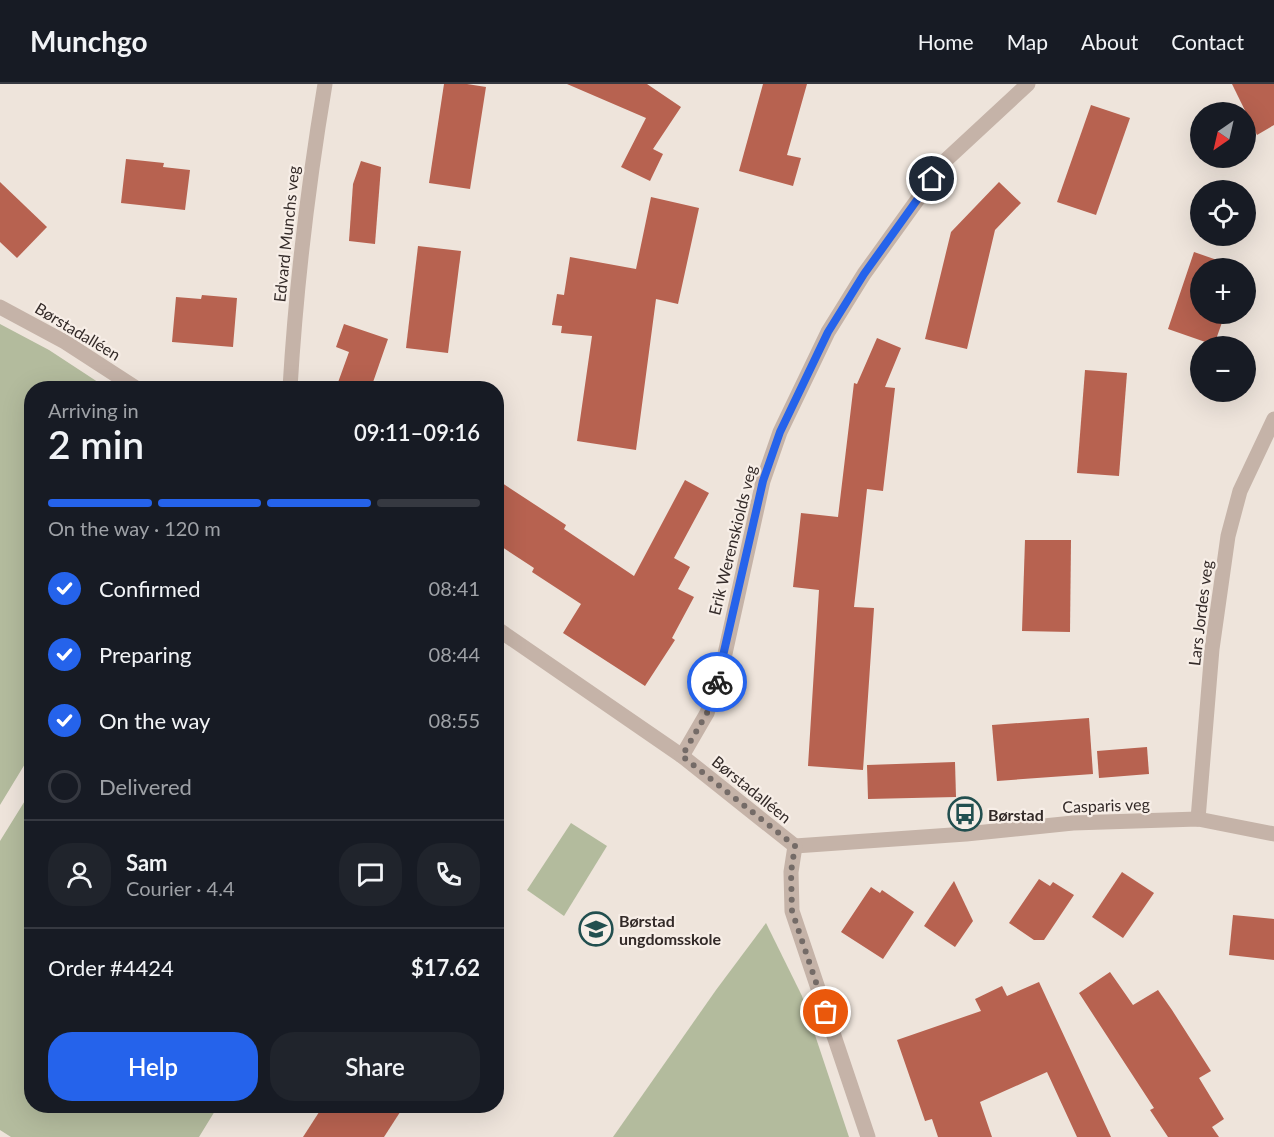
<!DOCTYPE html>
<meta charset="utf-8">
<style>
:root{--surface:#171b24;--page:#20242c;--text:#f1f3f6;--muted:#9ea1a6;--line:#363941;--accent:#2563eb}
body{margin:0;font-family:Lato,sans-serif;background:var(--page);color:var(--text);height:100vh;display:flex;flex-direction:column;font-size:22px;white-space:nowrap}
*{box-sizing:border-box;margin:0}
p{font-size:20px;color:var(--muted)}
.icon{flex:none;width:33px;height:33px;fill:none;stroke:currentColor;stroke-width:2;stroke-linecap:round;stroke-linejoin:round}
.map{position:relative;flex:1;overflow:hidden}
.drawer{position:absolute;left:24px;top:297px;width:480px;height:732px;display:flex;flex-direction:column;background:var(--surface);border-radius:24px;box-shadow:0 6px 24px #0002}
.drawer>*{flex:none}
.needle{width:39px;rotate:214deg}
.fabs{position:absolute;left:1190px;top:18px;display:grid;gap:12px}
.fabs a{display:grid;place-items:center;width:66px;height:66px;border-radius:50%;background:var(--surface);box-shadow:0 6px 24px #0002;font-size:30px}
.pin{position:absolute;display:grid;place-items:center;width:51px;height:51px;color:#fff;margin:-26px;border:3px solid #fff;border-radius:50%;box-shadow:0 2px 6px #0007}
.courier{position:absolute;display:grid;place-items:center;width:60px;height:60px;margin:-30px;border:4px solid #2563eb;border-radius:50%;background:#fff;color:#222;box-shadow:0 2px 8px #0007}
.summary em{font-style:normal;font-weight:600}
.summary div{display:flex;flex-direction:column-reverse}
.summary{display:flex;align-items:center;justify-content:space-between;height:102px;padding:0 24px}
h1{font-size:39px;font-weight:600;line-height:45px}
.bar{display:grid;grid-template-columns:repeat(4,1fr);gap:9px 6px;align-content:center;height:72px;padding:0 24px}
.bar i{height:8px;border-radius:4px;background:var(--line)}
.bar .current{background:var(--accent)}
.bar p{grid-column:span 4}
.line{display:flex;align-items:center;gap:15px;padding:0 24px;border-top:2px solid var(--line)}
.line div{flex:1}
.round{display:grid;place-items:center;flex:none;width:63px;height:63px;border-radius:24px;background:var(--page)}
ol{padding:0 24px;list-style:none}
li{display:flex;align-items:center;gap:18px;height:66px}
li p{margin-inline-start:auto}
li .icon{padding:6px;border-radius:50%;background:var(--accent);color:#fff;stroke-width:4}
li:last-child{color:var(--muted)}
li i{width:33px;height:33px;border:3px solid var(--line);border-radius:50%}
.cta{display:flex;gap:12px;margin-top:auto;padding:12px 24px}
.cta a{flex:1;height:69px;border-radius:24px;background:var(--accent);color:#fff;font-size:24px;font-weight:600;line-height:69px;text-align:center}
.cta a+a{background:var(--page);color:var(--text)}
header{display:flex;align-items:center;gap:36px;box-sizing:border-box;height:84px;padding:0 30px;background:var(--surface);border-bottom:2px solid var(--line)}
header strong{font-size:28px}
nav{display:flex;gap:33px;margin-inline-start:auto;font-size:21px}
.map>svg:first-child{display:block}
.green{fill:#b3bb9d}
.building{fill:#b76250}
.lines{fill:none;stroke-linecap:round;stroke-linejoin:round}
.street{stroke:#c5b3a8;stroke-width:15}
.done{stroke:#746b67;stroke-width:6;stroke-dasharray:0 10.8}
.route{stroke:#2563eb;stroke-width:8}
.labels{text-anchor:middle;dominant-baseline:central;stroke-width:4.5;stroke-linejoin:round;paint-order:stroke}
.street-label{font-size:16px;fill:#332a28;stroke:#f7eee7}
.poi-label{font-size:16px;font-weight:bold;fill:#332a28;stroke:#f7eee7;text-anchor:start}
</style>
<header>
<strong>Munchgo</strong>
<nav><a>Home</a><a>Map</a><a>About</a><a>Contact</a></nav>
</header>
<div class="map">
<svg width="1274" height="1053" viewBox="0 0 1274 1053">
<rect width="100%" height="100%" fill="#eee4db"/>
<!-- green -->
<g class="green">
<path d="M0 240 49 266 107 304H32L31 670 0 721Z"/>
<path d="M31 707 32 1022H218L199 1053H11L0 1046V757Z"/>
<path d="M571 739 607 762 564 832 527 806Z"/>
<path d="M766 839 802 912 849 1053H613L716 906Z"/>
</g>
<!-- building -->
<g class="building">
<path d="M444 0H467L486 3 470 105 429 99Z"/>
<path d="M567 0H647L681 23 653 65 663 70 650 97 621 83 646 34Z"/>
<path d="M763 0H807L787 71 801 74 793 102 739 87Z"/>
<path d="M1232 0H1274V41L1257 51Z"/>
<path d="M1091 21 1130 34 1096 131 1057 118Z"/>
<path d="M126 75 164 79 163 83 190 86 185 126 121 119Z"/>
<path d="M361 77 381 83 375 160 349 157 353 100Z"/>
<path d="M0 98 47 143 17 174 0 158Z"/>
<path d="M999 98 1021 119 995 146 967 265 925 255 951 148Z"/>
<path d="M651 113 699 124 678 220 656 215 636 366 577 357 592 252 561 249 562 242 552 241 557 210 564 211 570 173 636 185Z"/>
<path d="M418 162 461 167 448 269 406 264Z"/>
<path d="M1194 168 1240 184H1200V230H1225L1214 261 1168 245Z"/>
<path d="M202 211 237 214 233 263 172 258 176 213 201 215Z"/>
<path d="M344 240 388 255 371 304H336L349 268 336 263Z"/>
<path d="M877 254 901 264 885 303 895 304 883 407 867 405 854 523 874 524 863 686 808 682 819 506 793 503 801 429 838 433 854 299 857 300Z"/>
<path d="M1085 286 1127 289 1119 392 1077 389Z"/>
<path d="M496 395 566 441 564 445 634 492 685 396 709 409 674 474 690 483 678 505 694 513 672 554 675 556 645 602 563 549 581 520 532 488 534 484 496 459Z"/>
<path d="M1025 456H1071L1070 548 1022 547Z"/>
<path d="M1089 634 1093 690 997 697 992 641Z"/>
<path d="M1147 663 1149 690 1099 694 1097 667Z"/>
<path d="M955 678 956 713 868 715 867 681Z"/>
<path d="M1122 788 1154 809 1123 854 1092 833Z"/>
<path d="M1039 795 1050 802 1053 798 1074 811 1044 856H1034L1009 839Z"/>
<path d="M954 797 973 837 955 863 924 842Z"/>
<path d="M871 803 880 809 882 806 914 828 883 875 841 848Z"/>
<path d="M1233 831 1274 835V876L1229 871Z"/>
<path d="M1110 888 1133 921 1158 906 1172 926 1211 987 1199 994 1224 1035 1212 1043 1219 1053H1168L1150 1026 1154 1024 1079 909Z"/>
<path d="M1039 898 1111 1053H1077L1047 988 980 1018 992 1053H938L932 1035 925 1037 897 956 981 927 975 915 1002 902 1007 912Z"/>
<path d="M323 1022H404L384 1053H303Z"/>
</g>
<g class="lines">
<!-- street -->
<g class="street">
<path d="M0 223 65 258 136 304"/>
<path d="M290 304C296 203 308 101 325 0"/>
<path d="M496 544 682 672 795 762"/>
<path d="M682 672 707 629 721 588 763 397 780 348 828 248 864 190 946 76 1028 0"/>
<path d="M1198 735 1212 565 1228 452 1240 407 1274 335"/>
<path d="M795 762 966 750 1073 739 1198 735 1274 750"/>
<path d="M795 762 791 788 792 827 868 1053"/>
</g>
</g>
<g class="lines">
<!-- done -->
<path class="done" d="M717 598 707 629 682 672 795 762 791 788 792 827 826 928"/>
<!-- route -->
<path class="route" d="M717 598 763 397 780 348 828 248 864 190 932 95"/>
</g>
<!-- icons -->
<defs>
<g id="bus-ring" transform="scale(1.725)"><circle r="9.5" fill="#f7eee7" stroke="#224f4f" stroke-width="1.5"/><path d="M-5-6H5V4H4V6H2V4H-2V6H-4V4H-5ZM-3.5-4V0h7V-4ZM-3.5 1.2v1.5H-2V1.2ZM2 1.2v1.5H3.5V1.2Z" fill="#224f4f"/></g>
<g id="school-ring" transform="scale(1.725)"><circle r="9.5" fill="#f7eee7" stroke="#224f4f" stroke-width="1.5"/><path d="M0-5L7-2L0 1L-7-2ZM-4 1L0 2.5L4 1V4Q0 6-4 4Z" fill="#224f4f"/></g>
</defs>
<g fill-rule="evenodd">
<use href="#bus-ring" x="965" y="730"/>
<use href="#school-ring" x="596" y="845"/>
</g>
<g class="labels">
<!-- street labels -->
<g class="street-label">
<text transform="translate(286 150) rotate(-84)">Edvard Munchs veg</text>
<text transform="translate(78 247) rotate(31)">Børstadalléen</text>
<text transform="translate(732 456) rotate(-76)">Erik Werenskiolds veg</text>
<text transform="translate(1200 529) rotate(-83)">Lars Jordes veg</text>
<text transform="translate(752 705) rotate(39)">Børstadalléen</text>
<text transform="translate(1106 721) rotate(-2)">Casparis veg</text>
</g>
<!-- poi labels -->
<g class="poi-label">
<text x="988" y="730">Børstad</text>
<text x="619" y="836">Børstad<tspan x="619" dy="18">ungdomsskole</tspan></text>
</g>
</g>
</svg>
<div class="fabs">
<a><svg class="needle" viewBox="-14 -14 28 28"><path d="M0-13l5 13h-10z" fill="#e53935"/><path d="M0 13l5-13h-10z" fill="#9ea1a6"/></svg></a>
<a><svg class="icon" aria-label="locate" viewBox="0 0 24 24"><circle cx="12" cy="12" r="6"/><path d="M12 2v4M12 18v4M2 12h4M18 12h4"/></svg></a>
<a>+</a>
<a>−</a>
</div>
<div class="pin" style="left:826px;top:928px;background:#ea580c"><svg class="icon" aria-label="bag" viewBox="0 0 24 24"><path d="M5 8h14l-1 12H6zM9 8a3 3 0 0 1 6 0"/></svg></div>
<div class="pin" style="left:932px;top:95px;background:#1f2937"><svg class="icon" aria-label="home" viewBox="0 0 24 24"><path d="M3 11l9-7 9 7M6 9v11h12V9"/></svg></div>
<div class="courier" style="left:717px;top:598px"><svg class="icon" aria-label="bike" viewBox="0 0 24 24"><circle cx="6" cy="16" r="4"/><circle cx="18" cy="16" r="4"/><path d="M6 16l4-8h5l3 8M10 8l3 8H6M13 5h3"/></svg></div>
<section class="drawer">
<div class="summary"><div><h1>2 min</h1><p>Arriving in</p></div><em>09:11–09:16</em></div>
<div class="bar"><i class="current"></i><i class="current"></i><i class="current"></i><i></i><p>On the way · 120 m</p></div>
<ol>
<li><svg class="icon" aria-label="check" viewBox="0 0 24 24"><path d="M5 12l5 5 9-10"/></svg>Confirmed<p>08:41</p></li>
<li><svg class="icon" aria-label="check" viewBox="0 0 24 24"><path d="M5 12l5 5 9-10"/></svg>Preparing<p>08:44</p></li>
<li><svg class="icon" aria-label="check" viewBox="0 0 24 24"><path d="M5 12l5 5 9-10"/></svg>On the way<p>08:55</p></li>
<li><i></i>Delivered</li>
</ol>
<div class="line" style="height:108px"><a class="round"><svg class="icon" aria-label="person" viewBox="0 0 24 24"><circle cx="12" cy="8" r="4"/><path d="M4 21q1-7 8-7t8 7"/></svg></a><div><b>Sam</b><p>Courier · 4.4</p></div><a class="round"><svg class="icon" aria-label="chat" viewBox="0 0 24 24"><path d="M4 5h16v11H9l-5 4z"/></svg></a><a class="round"><svg class="icon" aria-label="phone" viewBox="0 0 24 24"><path d="M5 4h4l2 5-3 2q2 4 5 5l2-3 5 2v4C11 20 4 13 5 4z"/></svg></a></div>
<div class="line" style="height:78px"><div>Order #4424</div><b>$17.62</b></div>
<div class="cta"><a>Help</a><a>Share</a></div>
</section>
</div>
